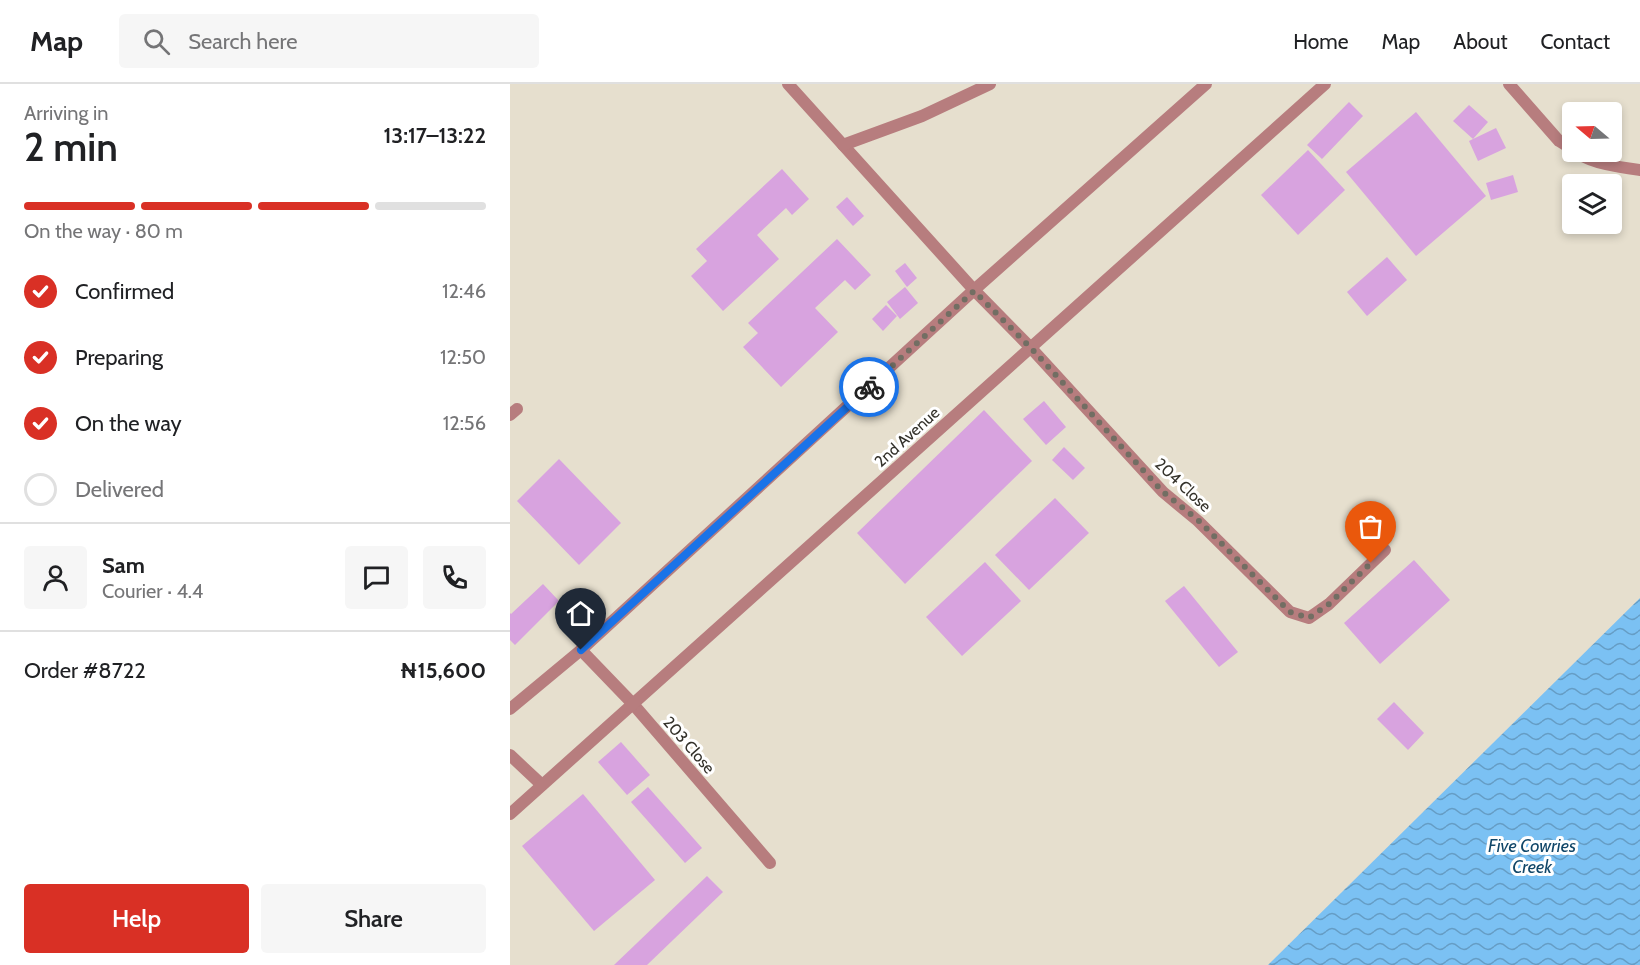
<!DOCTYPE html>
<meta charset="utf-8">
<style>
:root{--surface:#fff;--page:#f6f6f6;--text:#202124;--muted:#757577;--line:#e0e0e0;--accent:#d93025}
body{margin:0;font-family:Cabin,sans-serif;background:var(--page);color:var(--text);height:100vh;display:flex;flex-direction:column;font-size:22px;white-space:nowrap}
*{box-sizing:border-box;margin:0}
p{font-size:20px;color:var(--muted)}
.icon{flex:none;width:33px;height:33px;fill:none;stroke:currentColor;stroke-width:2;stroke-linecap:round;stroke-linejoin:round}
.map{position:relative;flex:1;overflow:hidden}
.drawer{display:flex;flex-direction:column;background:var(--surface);width:510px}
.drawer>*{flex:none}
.needle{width:39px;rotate:289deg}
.buttons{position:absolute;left:1052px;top:18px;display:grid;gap:12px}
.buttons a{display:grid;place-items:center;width:60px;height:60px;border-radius:6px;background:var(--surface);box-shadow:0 3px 9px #0003;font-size:30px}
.pin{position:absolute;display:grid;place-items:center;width:51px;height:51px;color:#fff;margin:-62px -26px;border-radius:50% 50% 50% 0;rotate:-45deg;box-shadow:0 0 6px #0007}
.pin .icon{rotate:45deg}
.courier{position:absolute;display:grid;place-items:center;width:60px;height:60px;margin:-30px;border:4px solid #1a73e8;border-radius:50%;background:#fff;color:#222;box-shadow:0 2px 8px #0007}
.overview em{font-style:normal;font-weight:600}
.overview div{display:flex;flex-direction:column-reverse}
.overview{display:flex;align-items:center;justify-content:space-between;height:102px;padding:0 24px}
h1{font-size:39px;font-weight:600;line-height:45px}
.bar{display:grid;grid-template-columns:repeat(4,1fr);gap:9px 6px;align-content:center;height:72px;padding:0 24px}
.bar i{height:8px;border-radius:4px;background:var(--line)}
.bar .current{background:var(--accent)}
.bar p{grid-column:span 4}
.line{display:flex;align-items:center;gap:15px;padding:0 24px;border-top:2px solid var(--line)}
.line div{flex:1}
.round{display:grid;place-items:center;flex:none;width:63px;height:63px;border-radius:6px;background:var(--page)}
ol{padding:0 24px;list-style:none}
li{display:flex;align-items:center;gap:18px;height:66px}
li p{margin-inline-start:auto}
li .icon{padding:6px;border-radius:50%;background:var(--accent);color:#fff;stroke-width:4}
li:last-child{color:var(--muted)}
li i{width:33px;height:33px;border:3px solid var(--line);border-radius:50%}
.primary-button{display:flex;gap:12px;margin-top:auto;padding:12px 24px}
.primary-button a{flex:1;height:69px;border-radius:6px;background:var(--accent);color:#fff;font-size:24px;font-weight:600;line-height:69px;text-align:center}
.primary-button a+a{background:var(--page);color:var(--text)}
header{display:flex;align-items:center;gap:36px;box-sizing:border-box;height:84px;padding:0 30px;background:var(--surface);border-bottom:2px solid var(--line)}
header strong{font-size:28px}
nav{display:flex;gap:33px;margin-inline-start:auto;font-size:21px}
.search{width:420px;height:54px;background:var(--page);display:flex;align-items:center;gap:15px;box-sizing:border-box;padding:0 21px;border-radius:6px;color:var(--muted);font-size:22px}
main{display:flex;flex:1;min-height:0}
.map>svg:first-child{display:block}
.water{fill:url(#water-waves)}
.building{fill:#d8a3df}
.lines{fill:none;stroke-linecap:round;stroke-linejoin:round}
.minor{stroke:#b77d7e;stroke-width:12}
.tertiary{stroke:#b77d7e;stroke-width:12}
.done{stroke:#726e63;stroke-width:6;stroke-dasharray:0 10.8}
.route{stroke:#1a73e8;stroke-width:8}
.labels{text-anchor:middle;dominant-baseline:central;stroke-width:6;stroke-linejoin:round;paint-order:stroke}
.street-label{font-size:16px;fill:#33312a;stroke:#fff}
.water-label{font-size:18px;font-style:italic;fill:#114769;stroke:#fff}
</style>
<header>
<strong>Map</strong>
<div class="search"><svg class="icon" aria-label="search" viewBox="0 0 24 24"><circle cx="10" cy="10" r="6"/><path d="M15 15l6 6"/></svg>Search here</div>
<nav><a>Home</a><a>Map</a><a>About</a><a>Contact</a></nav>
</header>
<main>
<section class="drawer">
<div class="overview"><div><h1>2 min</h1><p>Arriving in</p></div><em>13:17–13:22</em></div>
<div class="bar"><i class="current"></i><i class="current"></i><i class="current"></i><i></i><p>On the way · 80 m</p></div>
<ol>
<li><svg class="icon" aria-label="check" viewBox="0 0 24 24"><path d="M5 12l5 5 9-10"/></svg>Confirmed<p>12:46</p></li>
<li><svg class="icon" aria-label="check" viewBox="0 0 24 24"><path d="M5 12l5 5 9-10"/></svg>Preparing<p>12:50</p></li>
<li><svg class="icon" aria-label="check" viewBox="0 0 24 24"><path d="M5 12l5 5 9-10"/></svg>On the way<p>12:56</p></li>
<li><i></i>Delivered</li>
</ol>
<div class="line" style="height:108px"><a class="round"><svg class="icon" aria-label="person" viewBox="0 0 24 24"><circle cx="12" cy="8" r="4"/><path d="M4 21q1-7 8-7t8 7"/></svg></a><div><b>Sam</b><p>Courier · 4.4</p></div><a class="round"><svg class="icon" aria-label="chat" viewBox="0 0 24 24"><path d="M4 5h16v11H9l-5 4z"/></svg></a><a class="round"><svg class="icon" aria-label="phone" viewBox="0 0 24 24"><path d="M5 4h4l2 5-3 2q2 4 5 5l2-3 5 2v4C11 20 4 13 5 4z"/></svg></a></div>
<div class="line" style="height:78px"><div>Order #8722</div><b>₦15,600</b></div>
<div class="primary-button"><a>Help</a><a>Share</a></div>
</section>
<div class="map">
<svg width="1130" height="881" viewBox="0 0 1130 881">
<defs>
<pattern id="water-waves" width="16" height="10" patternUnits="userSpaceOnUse" patternTransform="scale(1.5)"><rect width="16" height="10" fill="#7bc1f3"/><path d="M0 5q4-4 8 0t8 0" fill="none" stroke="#659dc5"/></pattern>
</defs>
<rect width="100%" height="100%" fill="#e6dfce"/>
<!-- water -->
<path class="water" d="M1130 514V881H758Z"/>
<!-- building -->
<g class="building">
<path d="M839 18 853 32 812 75 797 61Z"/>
<path d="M959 21 978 38 963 55 986 44 996 64 968 77 959 57 963 55 943 37Z"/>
<path d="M906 28 976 112 906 172 836 88Z"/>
<path d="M798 66 835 106 788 151 751 111Z"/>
<path d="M272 85 299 115 282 131 276 124 247 151 269 175 213 227 181 192 197 177 186 165Z"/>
<path d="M1003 91 1008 108 981 116 976 99Z"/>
<path d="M337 113 354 132 343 142 326 123Z"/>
<path d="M327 155 361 191 345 206 335 196 305 224 328 248 271 303 233 263 248 249 238 239Z"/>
<path d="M877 173 897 196 857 232 837 208Z"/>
<path d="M395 179 407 194 397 203 385 187Z"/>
<path d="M395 203 408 219 390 235 377 218Z"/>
<path d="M376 221 387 232 373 247 362 235Z"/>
<path d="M534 317 556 343 536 361 513 335Z"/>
<path d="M474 326 522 377 395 500 347 449Z"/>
<path d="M554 363 575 384 563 396 542 376Z"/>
<path d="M49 375 111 439 69 481 7 417Z"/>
<path d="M545 414 579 449 519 506 485 471Z"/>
<path d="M904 476 940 516 870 580 834 539Z"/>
<path d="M475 478 511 517 452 572 416 533Z"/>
<path d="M33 500 49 517 5 561 0 556V529L1 530Z"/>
<path d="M674 502 728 568 709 583 655 517Z"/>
<path d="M884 618 914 649 898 666 867 635Z"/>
<path d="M111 658 140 691 117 711 88 678Z"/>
<path d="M138 703 192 764 175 779 121 718Z"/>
<path d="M73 710 145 796 84 847 12 762Z"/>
<path d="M197 792 213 808 137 881H104Z"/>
</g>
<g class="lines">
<!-- minor -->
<g class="minor">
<path d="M278 0 464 206 521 264 653 408 688 437 780 528 799 534 819 520 875 466"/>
<path d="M999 0 1049 57 1062 65"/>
<path d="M333 61 412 32 480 0"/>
<path d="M1065 68C1085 80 1108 83 1130 86"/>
<path d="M0 331 7 325"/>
<path d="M71 566 123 620 260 779"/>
<path d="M0 671 32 701"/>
</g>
<!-- tertiary -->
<g class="tertiary">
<path d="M0 625 71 566 464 206 696 0"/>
<path d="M0 730 815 0"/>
</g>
</g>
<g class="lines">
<!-- done -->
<path class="done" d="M359 303 464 207 521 264 653 408 688 436 780 528 799 534 819 520 861 479"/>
<!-- route -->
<path class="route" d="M71 566 359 303"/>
</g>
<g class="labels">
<!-- street labels -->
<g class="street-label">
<text transform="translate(397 353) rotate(-42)">2nd Avenue</text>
<text transform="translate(673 401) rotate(43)">204 Close</text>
<text transform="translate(179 661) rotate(49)">203 Close</text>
</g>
<!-- water labels -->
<g class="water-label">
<text x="1022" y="762">Five Cowries<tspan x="1022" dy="21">Creek</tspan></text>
</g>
</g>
</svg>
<div class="buttons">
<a><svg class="needle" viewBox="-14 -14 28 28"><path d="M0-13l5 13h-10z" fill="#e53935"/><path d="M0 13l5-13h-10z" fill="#757577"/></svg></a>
<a><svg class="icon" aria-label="layers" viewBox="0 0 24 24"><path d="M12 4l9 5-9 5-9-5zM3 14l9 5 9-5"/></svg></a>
</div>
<div class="pin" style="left:861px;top:479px;background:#ea580c"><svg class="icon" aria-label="bag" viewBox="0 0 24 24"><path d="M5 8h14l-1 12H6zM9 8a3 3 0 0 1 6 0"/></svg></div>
<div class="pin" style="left:71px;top:566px;background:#1f2937"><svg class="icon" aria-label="home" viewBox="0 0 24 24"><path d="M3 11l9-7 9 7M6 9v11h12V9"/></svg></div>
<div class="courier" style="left:359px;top:303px"><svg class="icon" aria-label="bike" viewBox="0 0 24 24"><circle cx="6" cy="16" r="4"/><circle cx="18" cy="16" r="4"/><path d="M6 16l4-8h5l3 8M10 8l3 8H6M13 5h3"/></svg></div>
</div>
</main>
